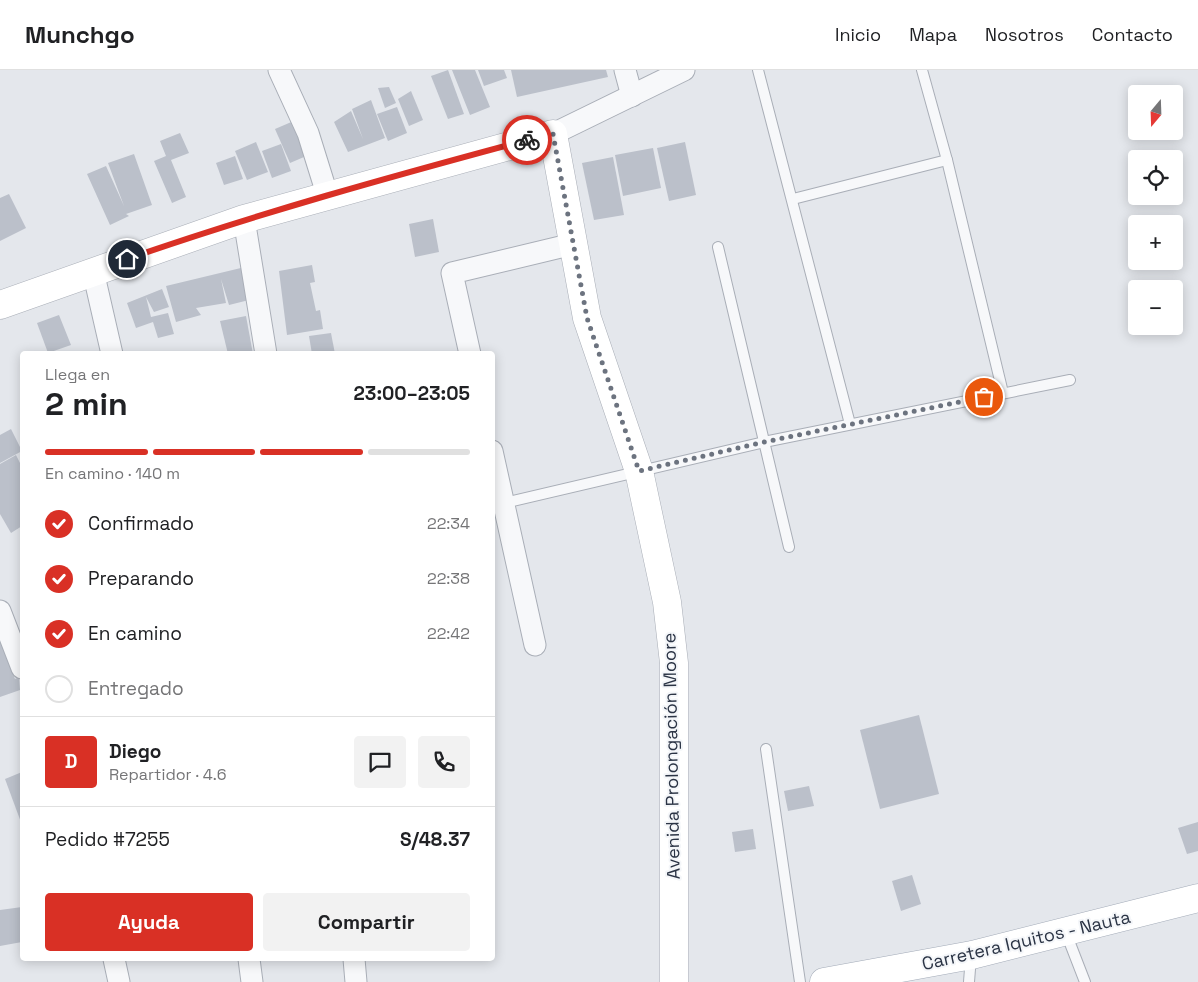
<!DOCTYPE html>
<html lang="es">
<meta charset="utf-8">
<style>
:root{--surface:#fff;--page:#f2f2f2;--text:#202124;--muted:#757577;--line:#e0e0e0;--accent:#d93025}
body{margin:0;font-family:"Space Grotesk",sans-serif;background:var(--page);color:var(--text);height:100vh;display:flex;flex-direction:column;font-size:19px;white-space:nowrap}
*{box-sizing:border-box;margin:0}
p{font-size:16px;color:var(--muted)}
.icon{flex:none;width:28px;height:28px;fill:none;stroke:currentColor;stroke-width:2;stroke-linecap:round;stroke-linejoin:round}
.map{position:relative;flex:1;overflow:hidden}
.panel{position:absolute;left:20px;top:281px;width:475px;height:610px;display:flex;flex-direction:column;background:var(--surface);border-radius:5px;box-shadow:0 2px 12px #0003}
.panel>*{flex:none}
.needle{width:32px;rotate:199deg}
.controls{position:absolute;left:1128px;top:15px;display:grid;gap:10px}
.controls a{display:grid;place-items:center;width:55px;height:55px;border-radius:5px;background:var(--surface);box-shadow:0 2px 12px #0003;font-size:25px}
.pin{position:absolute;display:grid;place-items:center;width:42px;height:42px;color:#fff;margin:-21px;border:2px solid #fff;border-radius:50%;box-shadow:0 1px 5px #0007}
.courier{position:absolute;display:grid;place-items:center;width:50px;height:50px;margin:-25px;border:4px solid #d93025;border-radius:50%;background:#fff;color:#222;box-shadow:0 1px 6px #0007}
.summary em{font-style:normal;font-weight:600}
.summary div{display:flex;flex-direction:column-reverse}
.summary{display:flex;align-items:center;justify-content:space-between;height:85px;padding:0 25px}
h1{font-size:32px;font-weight:600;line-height:38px}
.bar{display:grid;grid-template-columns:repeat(4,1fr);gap:8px 5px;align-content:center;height:60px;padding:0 25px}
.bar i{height:6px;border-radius:4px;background:var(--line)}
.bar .current{background:var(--accent)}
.bar p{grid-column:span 4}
.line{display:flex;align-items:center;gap:12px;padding:0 25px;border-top:1px solid var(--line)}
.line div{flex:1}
.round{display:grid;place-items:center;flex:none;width:52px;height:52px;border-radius:5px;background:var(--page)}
ol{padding:0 25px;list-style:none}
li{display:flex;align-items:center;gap:15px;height:55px}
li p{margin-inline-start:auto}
li .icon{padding:5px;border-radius:50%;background:var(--accent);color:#fff;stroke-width:4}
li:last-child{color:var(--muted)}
li i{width:28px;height:28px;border:2px solid var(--line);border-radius:50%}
.primary-button{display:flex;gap:10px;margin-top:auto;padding:10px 25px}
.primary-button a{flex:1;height:58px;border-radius:5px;background:var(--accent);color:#fff;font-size:20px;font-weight:600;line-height:58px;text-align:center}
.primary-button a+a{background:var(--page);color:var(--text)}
header{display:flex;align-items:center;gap:30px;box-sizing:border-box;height:70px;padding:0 25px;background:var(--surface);border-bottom:1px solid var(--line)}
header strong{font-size:24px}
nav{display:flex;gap:28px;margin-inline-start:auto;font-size:18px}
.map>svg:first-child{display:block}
.building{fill:#bbc0ca}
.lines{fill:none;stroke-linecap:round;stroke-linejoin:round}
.lane-casing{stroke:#a9aeb7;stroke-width:12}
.street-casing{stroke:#a9aeb7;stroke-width:23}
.secondary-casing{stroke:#a9aeb7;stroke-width:29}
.primary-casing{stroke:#a3abb8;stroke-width:29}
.lane{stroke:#f7f8fa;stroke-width:10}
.street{stroke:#f7f8fa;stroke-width:21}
.secondary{stroke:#fff;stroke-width:28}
.primary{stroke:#fff;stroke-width:28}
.done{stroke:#6c737f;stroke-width:5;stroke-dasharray:0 9}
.route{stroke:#d93025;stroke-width:6}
.labels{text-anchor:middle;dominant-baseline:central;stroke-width:4;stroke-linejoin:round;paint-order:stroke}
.street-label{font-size:18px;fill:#2b3445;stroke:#f4f6f9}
</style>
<header>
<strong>Munchgo</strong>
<nav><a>Inicio</a><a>Mapa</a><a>Nosotros</a><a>Contacto</a></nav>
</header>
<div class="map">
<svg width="1198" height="912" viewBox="0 0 1198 912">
<rect width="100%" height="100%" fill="#e4e7ec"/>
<!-- building -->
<g class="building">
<path d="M448 0 464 44 448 49 431 6Z"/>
<path d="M452 0H475L490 37 470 45Z"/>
<path d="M478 0H504L507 8 484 16Z"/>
<path d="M511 0H606L608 7 517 27Z"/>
<path d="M389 17 396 33 385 38 378 18Z"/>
<path d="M411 21 423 50 409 56 398 29Z"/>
<path d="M371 30 385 68 348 82 334 52 351 41 363 69 352 39Z"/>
<path d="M397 37 407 63 388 71 377 44Z"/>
<path d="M296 50 311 84 290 93 275 59Z"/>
<path d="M180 63 189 83 171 90 186 127 172 133 154 91 166 86 160 71Z"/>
<path d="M256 72 268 102 247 110 235 81Z"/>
<path d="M685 72 696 125 669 131 657 78Z"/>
<path d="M281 74 291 101 272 108 262 81Z"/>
<path d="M653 78 661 118 623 126 615 85Z"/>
<path d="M134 84 152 135 126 144 129 146 110 155 87 104 106 96 124 136 108 93Z"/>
<path d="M235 86 243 109 224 115 216 93Z"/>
<path d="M613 87 624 145 594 150 582 93Z"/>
<path d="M9 124 26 158 0 171V128Z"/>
<path d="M433 149 439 182 415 187 409 154Z"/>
<path d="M312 195 315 212 310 213 316 241 320 240 323 259 287 265 279 201Z"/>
<path d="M245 197 253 229 229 235 221 209 226 233 196 238 201 245 176 252 166 216Z"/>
<path d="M162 219 169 237 154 242 146 227 151 247 168 243 174 264 158 268 153 252 136 258 127 233Z"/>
<path d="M59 245 71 275 48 283 37 253Z"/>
<path d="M246 246 253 284H228L220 251Z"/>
<path d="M331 263 335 284H312L309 266Z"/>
<path d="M11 359 22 381 0 393V365Z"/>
<path d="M16 385 22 397V456L11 463 0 444V394Z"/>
<path d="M0 571 15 609 19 607 20 620 0 627Z"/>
<path d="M919 645 939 724 880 739 860 660Z"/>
<path d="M22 702V755L5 709Z"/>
<path d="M809 716 814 736 788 741 784 721Z"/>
<path d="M1198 752V781L1187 784 1178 758Z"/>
<path d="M753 759 756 779 735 782 732 762Z"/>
<path d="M912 805 921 834 901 841 892 811Z"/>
<path d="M22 837V872L0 876V840Z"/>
</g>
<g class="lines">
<!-- lane casing -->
<g class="lane-casing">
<g id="lane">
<path d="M758 0 850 354"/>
<path d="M922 0 947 90 1003 323"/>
<path d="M793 129 947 90"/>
<path d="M718 177 789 477"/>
<path d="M504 433 764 372 1070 310"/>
<path d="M766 679 800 912"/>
<path d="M1066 863 1085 912"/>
<path d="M969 912 971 886"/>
</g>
</g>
<!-- street casing -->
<g class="street-casing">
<g id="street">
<path d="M279 0 308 63 327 124"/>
<path d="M625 0 632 26"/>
<path d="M553 64 684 0"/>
<path d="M244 149 266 284"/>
<path d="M93 201 112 284"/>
<path d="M470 284 452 203 573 174"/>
<path d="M492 381 535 575"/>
<path d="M0 541 22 598"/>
<path d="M114 889 119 912"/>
<path d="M249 889 252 912"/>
<path d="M354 889 356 912"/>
</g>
</g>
<!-- secondary casing -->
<g class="secondary-casing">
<path id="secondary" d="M0 235 244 149 553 64 587 248 639 401 667 532 674 593V912"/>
</g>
<!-- primary casing -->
<g class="primary-casing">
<path id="primary" d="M824 912 972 885 1198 828"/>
</g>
<!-- lane -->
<use href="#lane" class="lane"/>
<!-- street -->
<use href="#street" class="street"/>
<!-- secondary -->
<use href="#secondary" class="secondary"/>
<!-- primary -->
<use href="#primary" class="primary"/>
</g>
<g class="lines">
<!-- done -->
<path class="done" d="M527 70 553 64 587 248 639 401 764 372 984 327"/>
<!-- route -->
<path class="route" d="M127 189C259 143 393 106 527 70"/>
</g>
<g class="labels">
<!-- street labels -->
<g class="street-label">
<text transform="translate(671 686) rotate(-91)">Avenida Prolongación Moore</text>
<text transform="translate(1026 870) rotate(-13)">Carretera Iquitos - Nauta</text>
</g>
</g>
</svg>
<div class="controls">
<a><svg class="needle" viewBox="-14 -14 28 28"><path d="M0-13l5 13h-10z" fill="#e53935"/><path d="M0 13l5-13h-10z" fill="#757577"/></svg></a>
<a><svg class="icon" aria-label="locate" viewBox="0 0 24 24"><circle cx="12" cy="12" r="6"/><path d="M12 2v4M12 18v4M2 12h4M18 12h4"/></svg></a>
<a>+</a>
<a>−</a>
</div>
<div class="pin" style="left:984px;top:327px;background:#ea580c"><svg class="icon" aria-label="bag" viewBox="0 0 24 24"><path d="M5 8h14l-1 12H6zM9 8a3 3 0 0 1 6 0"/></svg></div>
<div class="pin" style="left:127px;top:189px;background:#1f2937"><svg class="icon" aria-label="home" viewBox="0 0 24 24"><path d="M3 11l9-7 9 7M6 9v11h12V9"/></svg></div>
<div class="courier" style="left:527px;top:70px"><svg class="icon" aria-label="bike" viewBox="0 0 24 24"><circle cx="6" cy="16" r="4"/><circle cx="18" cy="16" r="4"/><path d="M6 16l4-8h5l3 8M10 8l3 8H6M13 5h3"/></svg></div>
<section class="panel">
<div class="summary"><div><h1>2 min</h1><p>Llega en</p></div><em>23:00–23:05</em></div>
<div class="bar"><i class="current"></i><i class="current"></i><i class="current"></i><i></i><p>En camino · 140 m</p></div>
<ol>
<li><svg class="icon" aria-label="check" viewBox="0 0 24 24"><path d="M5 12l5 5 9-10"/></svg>Confirmado<p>22:34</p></li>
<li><svg class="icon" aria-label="check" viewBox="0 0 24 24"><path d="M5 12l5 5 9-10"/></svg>Preparando<p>22:38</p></li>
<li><svg class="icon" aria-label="check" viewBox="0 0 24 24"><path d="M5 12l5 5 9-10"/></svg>En camino<p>22:42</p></li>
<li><i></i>Entregado</li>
</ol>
<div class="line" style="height:90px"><b class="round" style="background:var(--accent);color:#fff">D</b><div><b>Diego</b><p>Repartidor · 4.6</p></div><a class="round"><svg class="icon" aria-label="chat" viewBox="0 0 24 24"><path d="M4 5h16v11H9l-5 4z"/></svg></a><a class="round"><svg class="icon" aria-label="phone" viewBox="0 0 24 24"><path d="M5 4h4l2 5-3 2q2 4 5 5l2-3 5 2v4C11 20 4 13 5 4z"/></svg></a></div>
<div class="line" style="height:65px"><div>Pedido #7255</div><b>S/48.37</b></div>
<div class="primary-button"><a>Ayuda</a><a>Compartir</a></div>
</section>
</div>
